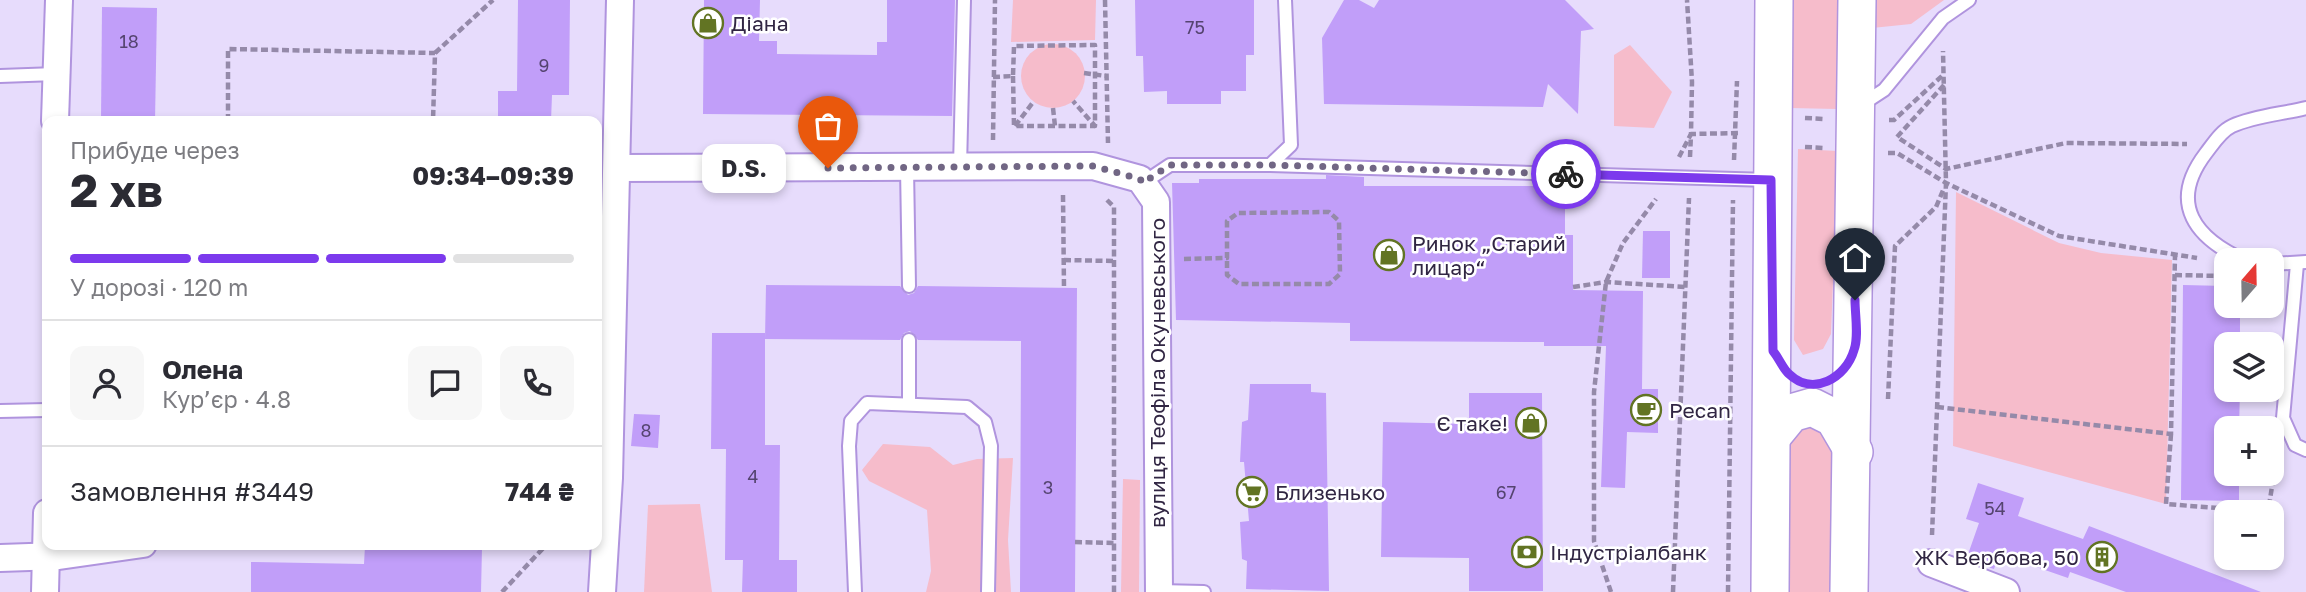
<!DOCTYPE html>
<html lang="uk">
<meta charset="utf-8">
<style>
:root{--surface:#fff;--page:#f7f7f7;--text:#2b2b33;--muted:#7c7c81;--line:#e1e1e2;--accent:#7c3aed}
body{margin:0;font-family:"Golos Text",sans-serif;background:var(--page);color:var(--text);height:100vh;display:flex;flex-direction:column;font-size:26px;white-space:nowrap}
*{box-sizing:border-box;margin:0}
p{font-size:23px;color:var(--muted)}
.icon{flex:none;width:38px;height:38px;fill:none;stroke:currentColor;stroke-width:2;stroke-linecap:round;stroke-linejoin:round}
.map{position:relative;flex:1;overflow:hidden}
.side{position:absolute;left:42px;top:116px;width:560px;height:434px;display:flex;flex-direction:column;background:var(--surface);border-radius:14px;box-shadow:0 4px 10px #0003}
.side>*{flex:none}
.needle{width:46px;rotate:20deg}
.tools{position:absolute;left:2214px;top:248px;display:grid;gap:14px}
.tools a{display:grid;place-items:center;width:70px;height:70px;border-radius:14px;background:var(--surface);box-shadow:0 4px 10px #0003;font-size:35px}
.pin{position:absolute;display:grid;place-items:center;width:60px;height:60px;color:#fff;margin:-72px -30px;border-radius:50% 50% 50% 0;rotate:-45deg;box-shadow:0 0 7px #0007}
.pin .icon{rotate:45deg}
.courier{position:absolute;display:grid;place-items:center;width:70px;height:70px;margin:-35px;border:5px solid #7c3aed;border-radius:50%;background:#fff;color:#222;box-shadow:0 2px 9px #0007}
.bubble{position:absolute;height:49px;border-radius:14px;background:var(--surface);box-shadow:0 4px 10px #0003;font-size:23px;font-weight:700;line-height:49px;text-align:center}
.overview em{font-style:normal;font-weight:700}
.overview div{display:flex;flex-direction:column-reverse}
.overview{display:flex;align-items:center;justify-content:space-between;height:119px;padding:0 28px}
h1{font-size:46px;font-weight:700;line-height:52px}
.bar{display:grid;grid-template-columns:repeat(4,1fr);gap:10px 7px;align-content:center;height:84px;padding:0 28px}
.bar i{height:9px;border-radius:5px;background:var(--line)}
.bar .active{background:var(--accent)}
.bar p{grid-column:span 4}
.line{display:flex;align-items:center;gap:18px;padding:0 28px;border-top:2px solid var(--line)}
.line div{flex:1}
.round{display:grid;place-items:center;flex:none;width:74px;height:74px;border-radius:14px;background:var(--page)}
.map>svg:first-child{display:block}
.green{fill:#f6bccb}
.building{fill:#c19ef9}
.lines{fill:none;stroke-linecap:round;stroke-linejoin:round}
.service-casing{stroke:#b094de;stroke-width:16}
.minor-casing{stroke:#b094de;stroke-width:30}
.secondary-casing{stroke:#b094de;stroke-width:40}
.path{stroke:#958aa9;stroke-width:4.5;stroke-dasharray:7 3.5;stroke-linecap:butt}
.service{stroke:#fff;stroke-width:12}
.minor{stroke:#fff;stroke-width:26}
.secondary{stroke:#fff;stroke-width:37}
.done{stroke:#716684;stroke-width:7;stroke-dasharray:0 12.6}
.route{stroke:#7c3aed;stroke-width:9}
.labels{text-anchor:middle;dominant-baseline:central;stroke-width:5;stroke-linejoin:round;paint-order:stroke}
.number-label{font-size:18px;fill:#554470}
.poi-label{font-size:21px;fill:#312643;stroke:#fff;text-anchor:start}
.street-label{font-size:21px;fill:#312643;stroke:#fff}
</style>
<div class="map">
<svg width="2306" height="592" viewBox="0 0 2306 592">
<rect width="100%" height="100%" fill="#e7dcfc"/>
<!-- green -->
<g class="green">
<path d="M1013 0H1096L1095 40 1011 42Z"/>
<path d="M1791 0H1839L1837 109 1790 108Z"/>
<path d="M1872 0H1944L1911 24 1872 28Z"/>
<circle cx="1053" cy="76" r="32"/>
<path d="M1630 45 1672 92 1654 128 1614 126V55Z"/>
<path d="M1798 149 1838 151 1831 334 1823 349 1803 355 1794 340Z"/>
<path d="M1956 192 2059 243 2101 253 2172 260 2166 504 1953 446Z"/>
<path d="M1816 423 1834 436 1831 592H1786L1789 435 1800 424Z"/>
<path d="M883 444 930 447 953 465 977 459 1013 458 1008 540 1011 592H926L931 571 927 510 869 481 862 470Z"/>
<path d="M1123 479 1140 480 1139 592H1121Z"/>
<path d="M700 504 712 592H644L648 505Z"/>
</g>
<!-- building -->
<g class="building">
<path d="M518 0H570L569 95H552L551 121H498V91H517Z"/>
<path d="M704 0H760L759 41H777V54L877 55V42H887V0H955L952 116 703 114Z"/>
<path d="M1135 0H1254V55H1246V91H1221V104H1167V91L1144 92 1143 56H1136Z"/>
<path d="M1344 0H1359L1374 8 1379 0H1565L1594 29 1581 31 1578 114 1548 84 1543 107 1324 104 1322 38Z"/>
<path d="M102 7 157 8 155 121H101Z"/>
<path d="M1326 175 1364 177V186H1565V235H1573V290L1643 291 1642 389H1658V433L1627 432 1625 488 1601 487 1606 346H1544V342L1350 341V323L1176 320 1172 183H1199V179H1326Z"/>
<path d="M1643 231H1670V278H1642Z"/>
<path d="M766 285 900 286 908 295 914 293 918 286 1077 288 1075 592H1020L1021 341 918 340 910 331 904 333 900 340 765 339Z"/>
<path d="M2183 285 2226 286V306H2240V345H2226V390H2240L2239 429H2226V474H2239V501L2181 500Z"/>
<path d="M712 333H765V445H780L779 560H797V592H742L743 560H725L726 449H711Z"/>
<path d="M1250 384H1311V392L1326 393 1329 591 1246 589 1247 561 1242 559 1240 522 1249 521 1244 462H1240L1242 422 1248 420Z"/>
<path d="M1469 393H1542L1543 591H1469V558L1381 557 1383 422 1469 424Z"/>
<path d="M634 414 660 415 658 448 631 446Z"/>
<path d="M1978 483 2024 498 2018 516 2083 539 2089 526 2261 592H2126L2070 572 2068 578 1999 554 1994 569 1969 561 1966 560 1979 523 1966 519Z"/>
<path d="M365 546 482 548 481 592H251V562L364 564Z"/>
</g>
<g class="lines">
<!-- service casing -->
<g class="service-casing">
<g id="service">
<path d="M0 76 56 74"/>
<path d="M1861 105 1884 90 1943 18 1969 0"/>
<path d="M1270 165 1769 180"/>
<path d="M960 167 964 0"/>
<path d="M907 168 909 286"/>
<path d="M1143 183 1170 165H1270L1291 145 1285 0"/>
<path d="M2246 261C2196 239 2167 204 2206 153 2213 144 2221 131 2232 126 2254 116 2282 114 2306 108"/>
<path d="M2272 264 2306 262"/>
<path d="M2297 264 2283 418 2295 445 2306 450"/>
<path d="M909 340V403"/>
<path d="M0 411 47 410"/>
<path d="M1159 591 1204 592"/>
<path d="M855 592 849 446 851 421 867 403 967 407 985 422 991 446 988 592"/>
</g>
</g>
<!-- minor casing -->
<g class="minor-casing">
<g id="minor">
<path d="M55 121 59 0"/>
<path d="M618 168 1093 166 1140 179 1156 202 1159 592"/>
<path d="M0 558 59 556 143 544"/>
<path d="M1931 563 2006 592"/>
<path d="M45 592 47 513"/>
<path d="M602 592 609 478 620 0"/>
</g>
</g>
<!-- secondary casing -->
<g class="secondary-casing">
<g id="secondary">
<path d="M1773 435 1791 413 1812 407 1834 418 1854 452"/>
<path d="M1770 592 1774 0"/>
<path d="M1849 592 1857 0"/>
</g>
</g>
<!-- path -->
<g class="path">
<path d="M1105 0 1108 143"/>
<path d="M435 53 493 0"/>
<path d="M1084 73 1106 76"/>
<path d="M1013 76 1014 126H1095"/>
<path d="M993 77 1013 76 1014 46 1095 45V126L1073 101"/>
<path d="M1944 85 1897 137 1946 169 2066 143 2187 144"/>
<path d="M1053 108 1055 126"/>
<path d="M1805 118 1824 119"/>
<path d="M1889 120H1894L1943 75"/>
<path d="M228 121V49L435 53 433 121"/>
<path d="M1015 126 1034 101"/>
<path d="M993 140 995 0"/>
<path d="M1805 147 1824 148"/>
<path d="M1888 153H1897L1946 183 2059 236 2197 258"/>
<path d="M1679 157 1691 134 1692 82 1687 0"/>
<path d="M1690 157 1691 134 1739 133"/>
<path d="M1734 160 1737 81"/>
<path d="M1063 195 1064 288"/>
<path d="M1107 200 1114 207V592"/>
<path d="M1184 259 1227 258V221L1238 213 1329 212 1339 221 1340 274 1329 284H1239L1227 275V258"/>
<path d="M1064 260 1114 261"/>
<path d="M2175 275 2225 276"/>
<path d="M1573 287 1606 282 1686 287"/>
<path d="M1888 399 1895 246 1936 207 1944 188"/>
<path d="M1937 407 2171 434 2175 256"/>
<path d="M2171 434 2166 504 2268 512 2277 455"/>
<path d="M1932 535 1946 183 1943 51"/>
<path d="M1075 542 1114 543"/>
<path d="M502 592 547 544"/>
<path d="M1611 592 1594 541V392L1606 282 1623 243 1656 199"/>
<path d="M1673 592 1689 198"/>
<path d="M1728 592 1733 200"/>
</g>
<!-- service -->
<use href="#service" class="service"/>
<!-- minor -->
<use href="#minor" class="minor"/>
<!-- secondary -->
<use href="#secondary" class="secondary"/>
</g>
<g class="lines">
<!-- done -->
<path class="done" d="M828 168 1093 166 1140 179 1143 183 1170 165H1270L1566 174"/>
<!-- route -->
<path class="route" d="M1566 174 1771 180 1773 351C1779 358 1783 369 1789 374 1813 397 1846 378 1854 350 1859 337 1855 315 1855 300"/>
</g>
<!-- icons -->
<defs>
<g id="shop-ring" transform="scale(1.575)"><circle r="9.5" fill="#fff" stroke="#627423" stroke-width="1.5"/><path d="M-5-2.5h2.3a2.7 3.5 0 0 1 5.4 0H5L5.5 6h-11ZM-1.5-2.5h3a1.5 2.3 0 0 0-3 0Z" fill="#627423"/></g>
<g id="cafe-ring" transform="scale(1.575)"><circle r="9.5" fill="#fff" stroke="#627423" stroke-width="1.5"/><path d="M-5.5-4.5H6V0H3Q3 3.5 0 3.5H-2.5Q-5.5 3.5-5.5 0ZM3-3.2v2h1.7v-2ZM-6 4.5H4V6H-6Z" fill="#627423"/></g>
<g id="supermarket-ring" transform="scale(1.575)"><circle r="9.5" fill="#fff" stroke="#627423" stroke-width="1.5"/><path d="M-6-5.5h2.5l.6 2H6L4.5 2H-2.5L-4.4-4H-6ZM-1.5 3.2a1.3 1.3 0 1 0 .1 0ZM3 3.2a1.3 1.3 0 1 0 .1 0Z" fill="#627423"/></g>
<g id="bank-ring" transform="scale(1.575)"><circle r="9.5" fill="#fff" stroke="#627423" stroke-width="1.5"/><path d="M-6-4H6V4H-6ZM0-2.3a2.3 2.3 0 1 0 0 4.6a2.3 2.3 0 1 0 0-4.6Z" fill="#627423"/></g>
<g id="building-ring" transform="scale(1.575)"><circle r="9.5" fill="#fff" stroke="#627423" stroke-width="1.5"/><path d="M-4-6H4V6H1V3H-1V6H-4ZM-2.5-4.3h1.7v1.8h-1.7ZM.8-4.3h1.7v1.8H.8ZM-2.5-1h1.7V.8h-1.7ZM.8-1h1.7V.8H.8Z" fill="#627423"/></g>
</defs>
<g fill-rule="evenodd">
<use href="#shop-ring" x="708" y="23"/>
<use href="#shop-ring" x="1389" y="255"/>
<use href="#cafe-ring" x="1646" y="410"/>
<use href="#shop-ring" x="1531" y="423"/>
<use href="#supermarket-ring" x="1252" y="492"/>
<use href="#bank-ring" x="1527" y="552"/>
<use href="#building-ring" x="2102" y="557"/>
</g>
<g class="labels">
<!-- number labels -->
<g class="number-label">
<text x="1195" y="27">75</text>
<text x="129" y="41">18</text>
<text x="544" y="65">9</text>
<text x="646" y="430">8</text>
<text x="753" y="476">4</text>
<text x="1048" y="487">3</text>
<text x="1506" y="492">67</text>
<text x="1995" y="508">54</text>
</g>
<!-- poi labels -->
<g class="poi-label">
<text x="731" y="23">Діана</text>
<text x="1412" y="243">Ринок „Старий<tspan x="1412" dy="24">лицар“</tspan></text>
<text x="1669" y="410">Pecan</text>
<text x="1508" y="423" text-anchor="end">Є таке!</text>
<text x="1275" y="492">Близенько</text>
<text x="1550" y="552">Індустріалбанк</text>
<text x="2079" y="557" text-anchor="end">ЖК Вербова, 50</text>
</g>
<!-- street labels -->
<g class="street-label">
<text transform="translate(1157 373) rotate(-90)">вулиця Теофіла Окуневського</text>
</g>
</g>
</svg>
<div class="tools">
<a><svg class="needle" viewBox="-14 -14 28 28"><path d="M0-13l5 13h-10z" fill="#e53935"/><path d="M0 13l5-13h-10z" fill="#7c7c81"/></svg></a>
<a><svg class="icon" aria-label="layers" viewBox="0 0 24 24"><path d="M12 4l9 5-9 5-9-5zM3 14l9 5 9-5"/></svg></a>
<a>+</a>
<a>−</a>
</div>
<div class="pin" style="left:828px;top:168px;background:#ea580c"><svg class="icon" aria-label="bag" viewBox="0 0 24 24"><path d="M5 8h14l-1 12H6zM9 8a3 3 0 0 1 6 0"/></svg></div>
<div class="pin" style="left:1855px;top:300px;background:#1f2937"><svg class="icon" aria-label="home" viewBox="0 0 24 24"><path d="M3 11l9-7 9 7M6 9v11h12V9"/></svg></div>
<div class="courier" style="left:1566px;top:174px"><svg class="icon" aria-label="bike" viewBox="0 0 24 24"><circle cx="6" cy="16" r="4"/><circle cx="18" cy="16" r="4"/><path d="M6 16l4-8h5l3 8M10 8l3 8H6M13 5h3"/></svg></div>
<div class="bubble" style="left:702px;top:144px;width:84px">D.S.</div>
<section class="side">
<div class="overview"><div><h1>2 хв</h1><p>Прибуде через</p></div><em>09:34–09:39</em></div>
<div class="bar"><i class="active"></i><i class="active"></i><i class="active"></i><i></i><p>У дорозі · 120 m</p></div>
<div class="line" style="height:126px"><a class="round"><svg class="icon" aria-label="person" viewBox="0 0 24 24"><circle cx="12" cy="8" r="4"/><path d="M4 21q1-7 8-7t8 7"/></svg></a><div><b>Олена</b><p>Кур’єр · 4.8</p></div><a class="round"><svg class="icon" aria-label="chat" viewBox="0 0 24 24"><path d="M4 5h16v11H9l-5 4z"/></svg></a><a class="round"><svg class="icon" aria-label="phone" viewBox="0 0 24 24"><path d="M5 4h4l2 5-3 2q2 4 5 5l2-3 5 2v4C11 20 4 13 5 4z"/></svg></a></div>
<div class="line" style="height:91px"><div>Замовлення #3449</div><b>744 ₴</b></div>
</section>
</div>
